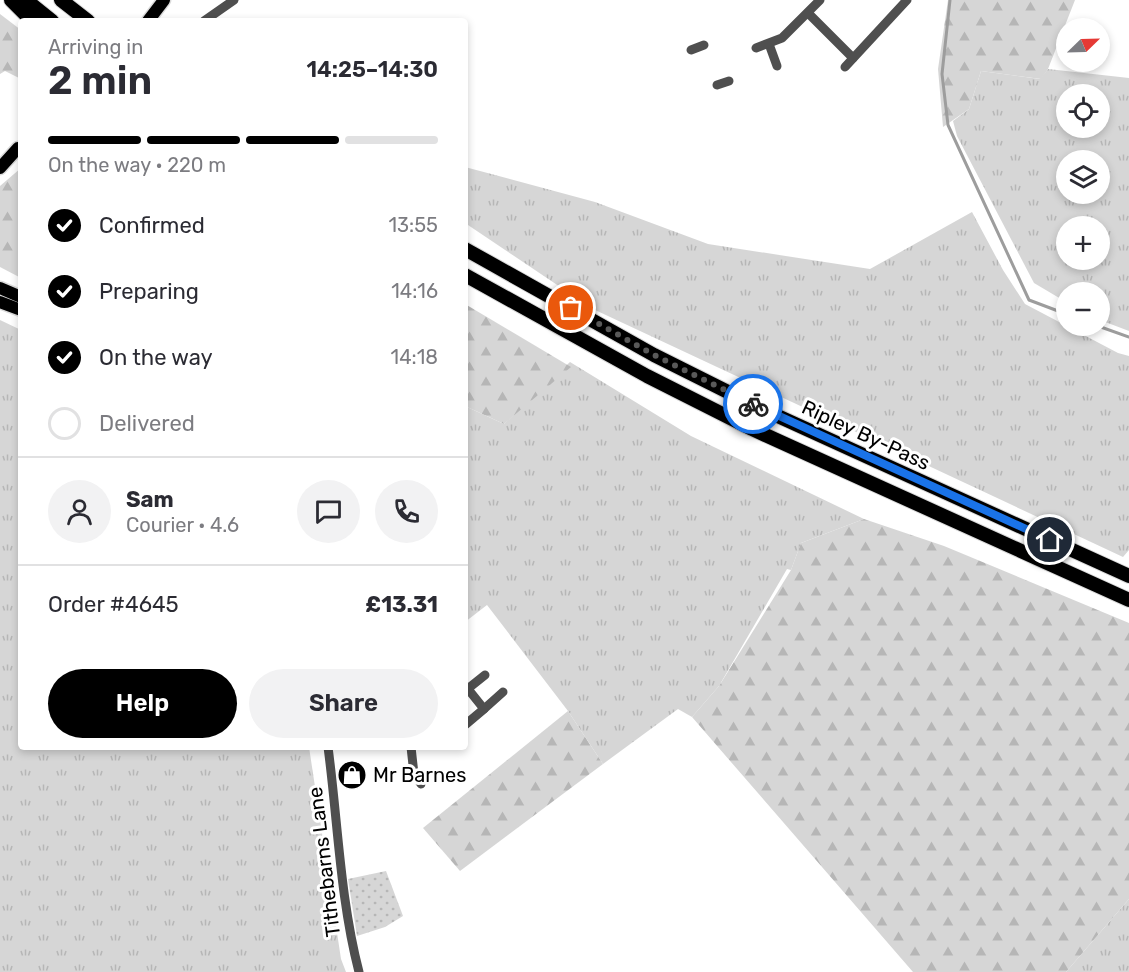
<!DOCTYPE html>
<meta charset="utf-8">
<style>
:root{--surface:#fff;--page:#f2f2f3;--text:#2b2b33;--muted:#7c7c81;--line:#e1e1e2;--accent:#000}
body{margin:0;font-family:Rubik,sans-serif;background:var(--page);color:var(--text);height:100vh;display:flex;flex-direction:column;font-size:22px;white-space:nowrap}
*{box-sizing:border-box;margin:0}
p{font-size:20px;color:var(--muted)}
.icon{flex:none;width:33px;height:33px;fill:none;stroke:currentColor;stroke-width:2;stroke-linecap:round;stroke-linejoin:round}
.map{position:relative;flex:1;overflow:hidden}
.details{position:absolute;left:18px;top:18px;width:450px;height:732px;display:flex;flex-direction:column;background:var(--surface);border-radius:6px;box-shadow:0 3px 9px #0003}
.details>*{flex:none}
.needle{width:39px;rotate:67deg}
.controls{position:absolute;left:1056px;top:18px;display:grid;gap:12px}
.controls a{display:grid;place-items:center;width:54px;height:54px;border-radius:50%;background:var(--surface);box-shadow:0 3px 9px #0003;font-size:30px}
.pin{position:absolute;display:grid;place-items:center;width:51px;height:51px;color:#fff;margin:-26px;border:3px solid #fff;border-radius:50%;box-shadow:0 2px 6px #0007}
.courier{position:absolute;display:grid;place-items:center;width:60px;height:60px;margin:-30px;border:4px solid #1a73e8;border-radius:50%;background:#fff;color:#222;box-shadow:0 2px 8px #0007}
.head em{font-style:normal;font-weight:600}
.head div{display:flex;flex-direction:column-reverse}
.head{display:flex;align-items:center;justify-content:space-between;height:102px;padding:0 30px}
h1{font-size:39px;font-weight:600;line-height:45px}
.bar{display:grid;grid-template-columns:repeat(4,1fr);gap:9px 6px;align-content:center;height:72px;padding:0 30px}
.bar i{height:8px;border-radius:4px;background:var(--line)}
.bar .active{background:var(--accent)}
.bar p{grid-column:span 4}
.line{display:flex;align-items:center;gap:15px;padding:0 30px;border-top:2px solid var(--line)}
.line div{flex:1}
.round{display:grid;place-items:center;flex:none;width:63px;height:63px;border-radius:32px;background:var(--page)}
ol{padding:0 30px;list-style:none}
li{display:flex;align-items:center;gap:18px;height:66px}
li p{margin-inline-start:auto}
li .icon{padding:6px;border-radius:50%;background:var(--accent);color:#fff;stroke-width:4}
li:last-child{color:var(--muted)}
li i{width:33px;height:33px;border:3px solid var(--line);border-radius:50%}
.cta{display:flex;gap:12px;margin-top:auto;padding:12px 30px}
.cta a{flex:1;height:69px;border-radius:36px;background:var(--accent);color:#fff;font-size:24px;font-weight:600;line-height:69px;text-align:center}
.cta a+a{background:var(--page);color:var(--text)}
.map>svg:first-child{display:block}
.grass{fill:url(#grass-tufts);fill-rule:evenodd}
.forest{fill:url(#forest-firs)}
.garden{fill:url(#garden-dots)}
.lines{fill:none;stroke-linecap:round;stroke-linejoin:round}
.stream{stroke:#9d9d9d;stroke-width:3}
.major-casing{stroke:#dbdbdb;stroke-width:15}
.highway-casing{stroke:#dbdbdb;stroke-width:16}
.minor{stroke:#4f4f4f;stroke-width:9}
.major{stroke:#000;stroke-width:12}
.highway{stroke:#000;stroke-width:14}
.done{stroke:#595959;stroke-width:6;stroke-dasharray:0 10.8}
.route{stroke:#1a73e8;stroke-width:8}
.labels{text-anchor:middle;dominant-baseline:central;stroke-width:6;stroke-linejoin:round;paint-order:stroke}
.street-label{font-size:20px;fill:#000;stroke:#fff}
.poi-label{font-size:20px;fill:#000;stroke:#fff;text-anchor:start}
</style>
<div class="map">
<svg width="1129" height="972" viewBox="0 0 1129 972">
<defs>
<pattern id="grass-tufts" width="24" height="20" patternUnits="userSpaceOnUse" patternTransform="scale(1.5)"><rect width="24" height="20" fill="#d6d6d6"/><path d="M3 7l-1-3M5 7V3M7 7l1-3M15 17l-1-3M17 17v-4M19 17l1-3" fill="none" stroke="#b6b6b6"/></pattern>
<pattern id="forest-firs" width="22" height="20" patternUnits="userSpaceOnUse" patternTransform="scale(1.5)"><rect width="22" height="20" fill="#d6d6d6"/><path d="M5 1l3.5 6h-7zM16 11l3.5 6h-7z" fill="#b6b6b6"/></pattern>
<pattern id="garden-dots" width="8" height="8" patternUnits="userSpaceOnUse" patternTransform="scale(1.5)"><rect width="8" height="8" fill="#d6d6d6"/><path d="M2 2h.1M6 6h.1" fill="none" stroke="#b6b6b6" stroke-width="1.8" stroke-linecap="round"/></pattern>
</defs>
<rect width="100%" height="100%" fill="#fff"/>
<!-- grass -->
<g class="grass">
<path d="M1048 69 1129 78V331L1100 320V292H1066V302L1034 283 957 136 953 121 969 109 981 71 1040 79ZM1066 94H1100V128H1066ZM1066 160H1100V194H1066ZM1066 226H1100V260H1066Z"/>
<path d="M465 167 595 202 708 244 870 269 972 212 1003 270 1025 304 1118 353 1129 356V550L1123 557 593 309 465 223Z"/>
<path d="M0 320 21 330V747H309L341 959 346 972H0Z"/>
<path d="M570 362 691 436 864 519 801 543 791 570 787 569 719 686 692 717 678 709 603 764 568 711 487 605 465 622V406L504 424Z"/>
<path d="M1129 899V972H1066Z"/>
</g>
<!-- forest -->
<g class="forest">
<path d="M948 0H1075L1048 69 1041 79 981 71 969 109 943 127 938 69Z"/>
<path d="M0 14 21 30V79L5 71 0 74Z"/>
<path d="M21 168V278L0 267V186Z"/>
<path d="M465 304 571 367 504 424 465 406Z"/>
<path d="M864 519 944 546 1129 623V899L1066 972H913L692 717 719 686 791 570 801 543Z"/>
<path d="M568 711 603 764 460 871 423 828Z"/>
</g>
<!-- garden -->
<path class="garden" d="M386 871 403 916 385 927 357 936 348 879Z"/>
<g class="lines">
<!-- stream -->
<g class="stream">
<path d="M950 0 942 74 948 125 1029 300 1066 314"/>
<path d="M1098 326 1129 337"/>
</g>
<!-- major casing -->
<g class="major-casing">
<g id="major">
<path d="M148 21 164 0"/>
<path d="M0 168 18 148"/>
<path d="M0 288 21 297"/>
<path d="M0 302 21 310"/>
</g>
</g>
<!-- highway casing -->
<g class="highway-casing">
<g id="highway">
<path d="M11 0 32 21"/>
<path d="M26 0 52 21"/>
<path d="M61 0 88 21"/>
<path d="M465 249 654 355 758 407 1129 576"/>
<path d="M465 275 647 376 752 429 1129 600"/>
</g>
</g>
<!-- minor -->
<g class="minor">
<path d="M808 13 853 58"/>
<path d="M204 21 234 0"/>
<path d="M769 44 777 66"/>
<path d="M756 48 782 38 820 0"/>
<path d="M691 50 704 45"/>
<path d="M845 67 907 0"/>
<path d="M717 85 729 81"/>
<path d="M465 691 485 675"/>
<path d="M484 709 503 692"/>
<path d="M465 725 484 709 468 689"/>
<path d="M328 747C338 822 340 899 359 972"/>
<path d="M411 747 414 774 421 784"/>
</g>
<!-- major -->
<use href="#major" class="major"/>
<!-- highway -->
<use href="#highway" class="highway"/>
</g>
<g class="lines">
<!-- done -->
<path class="done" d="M571 308 654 355 753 404"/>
<!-- route -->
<path class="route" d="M753 404 1050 540"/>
</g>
<!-- icons -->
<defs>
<g id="shop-disc" transform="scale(1.5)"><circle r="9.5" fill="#000" stroke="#fff"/><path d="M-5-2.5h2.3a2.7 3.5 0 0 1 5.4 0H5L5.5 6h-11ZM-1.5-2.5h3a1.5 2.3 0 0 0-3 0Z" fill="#fff"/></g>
</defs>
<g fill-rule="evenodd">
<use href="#shop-disc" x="352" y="775"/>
</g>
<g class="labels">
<!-- street labels -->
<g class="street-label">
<text transform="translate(866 435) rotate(25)">Ripley By-Pass</text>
<text transform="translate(324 862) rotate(-97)">Tithebarns Lane</text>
</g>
<!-- poi labels -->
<g class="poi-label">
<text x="373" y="775">Mr Barnes</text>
</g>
</g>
</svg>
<div class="controls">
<a><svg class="needle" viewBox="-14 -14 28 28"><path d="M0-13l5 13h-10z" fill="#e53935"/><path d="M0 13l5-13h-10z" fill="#7c7c81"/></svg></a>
<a><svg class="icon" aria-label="locate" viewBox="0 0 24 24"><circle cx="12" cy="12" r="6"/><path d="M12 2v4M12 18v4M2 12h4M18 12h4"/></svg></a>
<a><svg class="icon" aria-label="layers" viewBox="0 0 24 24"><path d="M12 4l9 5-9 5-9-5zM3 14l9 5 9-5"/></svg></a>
<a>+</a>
<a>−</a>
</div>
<div class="pin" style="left:571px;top:308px;background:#ea580c"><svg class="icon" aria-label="bag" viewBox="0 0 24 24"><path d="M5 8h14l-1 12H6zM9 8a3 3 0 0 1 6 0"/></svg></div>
<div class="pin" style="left:1050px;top:540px;background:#1f2937"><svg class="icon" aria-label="home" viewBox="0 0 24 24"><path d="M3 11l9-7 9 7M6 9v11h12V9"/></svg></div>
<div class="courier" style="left:753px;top:404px"><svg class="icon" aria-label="bike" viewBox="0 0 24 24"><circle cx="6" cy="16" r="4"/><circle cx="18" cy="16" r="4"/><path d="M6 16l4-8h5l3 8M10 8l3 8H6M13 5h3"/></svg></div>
<section class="details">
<div class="head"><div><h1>2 min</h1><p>Arriving in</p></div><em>14:25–14:30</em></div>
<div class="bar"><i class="active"></i><i class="active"></i><i class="active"></i><i></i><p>On the way · 220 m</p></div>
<ol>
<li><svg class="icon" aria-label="check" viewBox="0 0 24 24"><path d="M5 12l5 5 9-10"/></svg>Confirmed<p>13:55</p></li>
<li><svg class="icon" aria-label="check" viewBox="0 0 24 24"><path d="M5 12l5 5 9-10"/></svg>Preparing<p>14:16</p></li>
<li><svg class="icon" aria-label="check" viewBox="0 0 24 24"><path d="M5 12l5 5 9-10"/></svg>On the way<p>14:18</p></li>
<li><i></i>Delivered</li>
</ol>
<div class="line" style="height:108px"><a class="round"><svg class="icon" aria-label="person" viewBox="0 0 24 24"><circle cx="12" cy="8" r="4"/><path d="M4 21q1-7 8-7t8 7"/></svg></a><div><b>Sam</b><p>Courier · 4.6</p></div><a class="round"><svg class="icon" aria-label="chat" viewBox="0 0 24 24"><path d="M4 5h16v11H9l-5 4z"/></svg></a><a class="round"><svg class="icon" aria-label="phone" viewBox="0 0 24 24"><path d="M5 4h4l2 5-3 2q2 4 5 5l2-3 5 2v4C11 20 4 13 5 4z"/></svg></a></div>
<div class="line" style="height:78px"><div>Order #4645</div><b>£13.31</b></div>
<div class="cta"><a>Help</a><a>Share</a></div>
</section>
</div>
